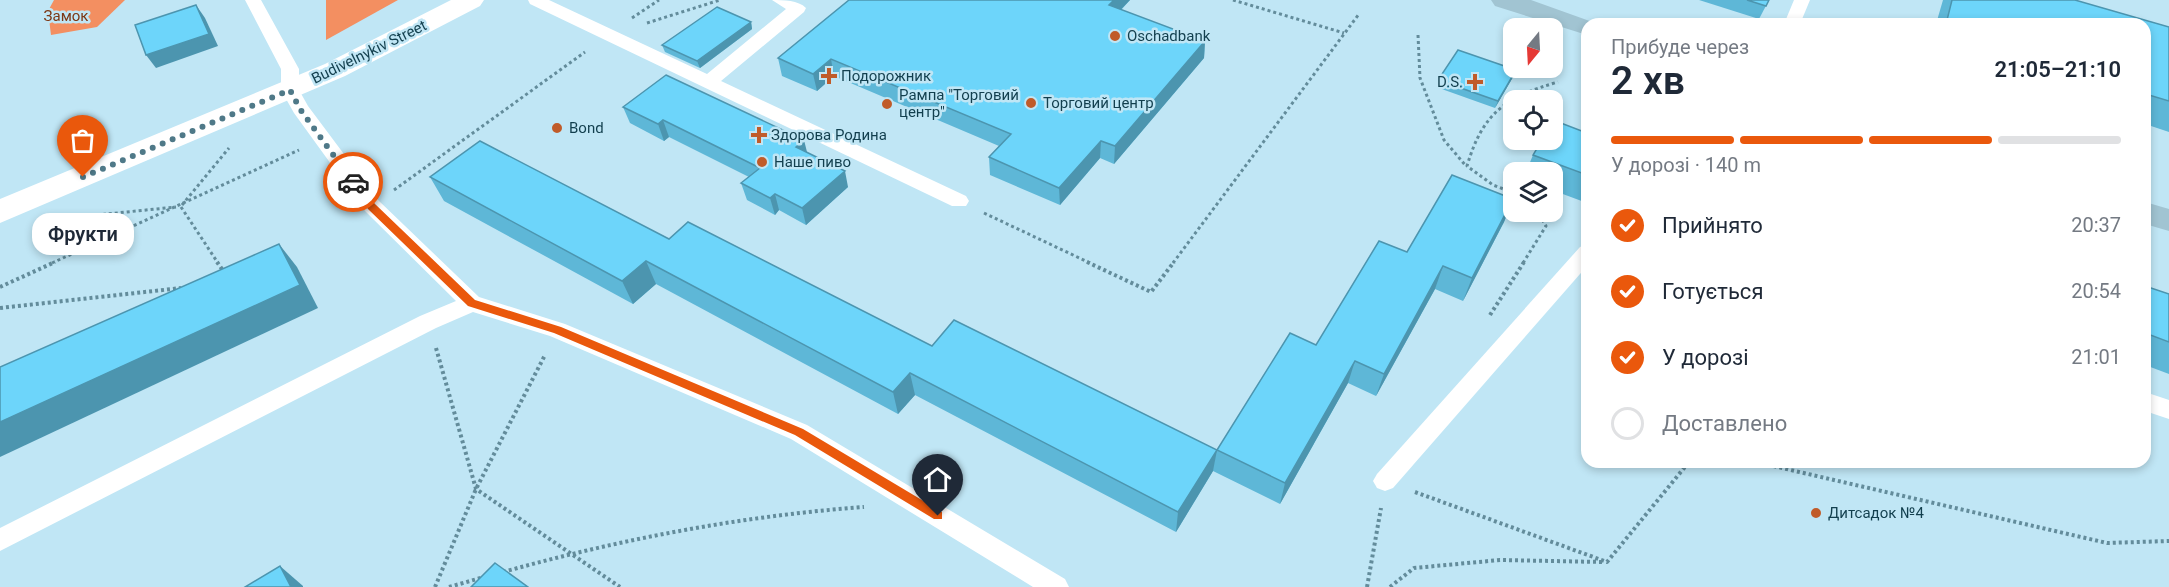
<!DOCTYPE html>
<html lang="uk">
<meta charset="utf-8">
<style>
:root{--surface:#fff;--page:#f2f2f3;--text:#1f2937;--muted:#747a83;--line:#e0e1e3;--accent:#ea580c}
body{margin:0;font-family:Roboto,sans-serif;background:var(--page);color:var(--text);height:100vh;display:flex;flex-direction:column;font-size:22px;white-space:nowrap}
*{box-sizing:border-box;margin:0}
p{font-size:20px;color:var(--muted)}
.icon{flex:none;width:33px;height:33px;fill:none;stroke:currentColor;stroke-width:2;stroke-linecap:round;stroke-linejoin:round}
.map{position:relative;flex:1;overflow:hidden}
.side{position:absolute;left:1581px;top:18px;width:570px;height:450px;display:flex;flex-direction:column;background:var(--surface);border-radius:18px;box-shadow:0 3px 9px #0003}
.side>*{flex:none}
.needle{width:39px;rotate:198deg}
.buttons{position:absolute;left:1503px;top:18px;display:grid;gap:12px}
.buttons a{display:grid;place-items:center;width:60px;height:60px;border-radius:12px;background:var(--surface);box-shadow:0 3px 9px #0003;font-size:30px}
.pin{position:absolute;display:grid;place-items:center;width:51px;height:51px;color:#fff;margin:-62px -26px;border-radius:50% 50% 50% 0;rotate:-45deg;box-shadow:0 0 6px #0007}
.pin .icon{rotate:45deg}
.courier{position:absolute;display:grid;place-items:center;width:60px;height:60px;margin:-30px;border:4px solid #ea580c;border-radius:50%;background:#fff;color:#222;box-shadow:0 2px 8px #0007}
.bubble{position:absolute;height:42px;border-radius:18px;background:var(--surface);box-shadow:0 3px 9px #0003;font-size:20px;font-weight:600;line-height:42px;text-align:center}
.overview em{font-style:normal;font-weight:600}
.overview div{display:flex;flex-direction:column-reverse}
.overview{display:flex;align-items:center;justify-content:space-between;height:102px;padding:0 30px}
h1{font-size:39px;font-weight:600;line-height:45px}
.bar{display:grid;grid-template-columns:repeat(4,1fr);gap:9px 6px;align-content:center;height:72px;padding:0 30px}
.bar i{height:8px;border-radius:4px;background:var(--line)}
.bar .active{background:var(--accent)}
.bar p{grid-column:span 4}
ol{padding:0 30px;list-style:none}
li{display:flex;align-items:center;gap:18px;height:66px}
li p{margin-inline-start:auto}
li .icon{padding:6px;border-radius:50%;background:var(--accent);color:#fff;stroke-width:4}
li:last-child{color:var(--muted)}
li i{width:33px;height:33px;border:3px solid var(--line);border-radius:50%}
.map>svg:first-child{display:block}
.green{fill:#f38f61}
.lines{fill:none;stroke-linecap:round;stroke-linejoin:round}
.path-far1{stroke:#638c9b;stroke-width:3;stroke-dasharray:3 3;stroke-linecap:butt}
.path{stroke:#638c9b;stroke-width:4;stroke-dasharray:3 3;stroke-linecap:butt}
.lane{fill:#fff;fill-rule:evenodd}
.street{fill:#fff;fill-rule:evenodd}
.secondary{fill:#a1c4d2;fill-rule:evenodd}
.wall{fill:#5eb7d7}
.shaded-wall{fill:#4c95af}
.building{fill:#6dd5fa;stroke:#4c95af;stroke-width:1.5}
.route{fill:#ea580c}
.done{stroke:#4f7988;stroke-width:6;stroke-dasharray:0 10.8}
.poi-dot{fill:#c05b29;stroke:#c0e6f5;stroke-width:2}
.labels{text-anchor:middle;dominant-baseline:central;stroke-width:5;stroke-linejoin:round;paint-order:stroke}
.park-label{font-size:15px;fill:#7c3714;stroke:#c0e6f5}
.poi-label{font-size:15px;fill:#123f4e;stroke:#c0e6f5;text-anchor:start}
.street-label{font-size:15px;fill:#123f4e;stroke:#c0e6f5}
</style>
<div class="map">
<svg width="2169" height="587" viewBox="0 0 2169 587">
<rect width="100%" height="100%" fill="#c0e6f5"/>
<!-- green -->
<g class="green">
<path d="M54 0H125L97 27 51 35 48 11Z"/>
<path d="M326 0H398L326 40Z"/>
</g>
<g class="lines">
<!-- path-far1 -->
<g class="path-far1">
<path d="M1233 0 1344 33"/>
<path d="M632 18 659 0"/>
<path d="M647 23 720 0"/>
<path d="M1418 35 1420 78 1444 140 1466 166"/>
<path d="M394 190 585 52"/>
<path d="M1514 193 1493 185 1467 166C1483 112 1506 97 1558 82"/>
<path d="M182 205 229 148"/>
<path d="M181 207 218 263"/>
<path d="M984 213 1090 263"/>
<path d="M67 218 176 207"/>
<path d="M52 263 299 150"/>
<path d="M1173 263 1359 14"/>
<path d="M1523 263 1546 226 1538 212"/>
</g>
<!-- path -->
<g class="path">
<path d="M217 262 224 272"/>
<path d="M1087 262 1151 292 1174 262"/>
<path d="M0 287 55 262"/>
<path d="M0 308 181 288"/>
<path d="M1490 315 1524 262"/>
<path d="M436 348 476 489 620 587"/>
<path d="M1756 462 2107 543 2169 541"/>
<path d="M1415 492 1607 562 1689 462"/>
<path d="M503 572C622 539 741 516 864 507"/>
<path d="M435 587 476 489 545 355"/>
<path d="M449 587 484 577"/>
<path d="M1367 587 1381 508"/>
<path d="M1390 587 1414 568 1500 560 1603 562"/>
</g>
<!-- lane -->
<g class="lane">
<path d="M245 0H261L299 69V90L308 106 379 201 479 297 565 324 807 425 1065 579 1069 587H1033L791 439 550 336 473 312 436 328 0 551V528L420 316 456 301 365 211 294 113 281 90V69Z"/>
<path d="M528 0H549L707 74 786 9 772 0C784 0 798 0 806 8L804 12 721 81 966 196 969 201 966 206H952L530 4Z"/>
<path d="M1794 0H1810L1800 24H1784Z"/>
<path d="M1587 244V266L1393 488 1385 491 1377 488 1373 481 1377 474 1580 247Z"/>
<path d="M2145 392 2169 400V419L2145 411Z"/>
</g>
<!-- street -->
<path class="street" d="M451 0H484L480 6 345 76 0 223V199L325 64Z"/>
<!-- secondary -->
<g class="secondary">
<path d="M1491 0H1531L1598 24H1587V35L1495 6Z"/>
<path d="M2145 202 2169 209V231L2145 224Z"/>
</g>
</g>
<!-- wall -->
<g class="wall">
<path d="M849 0H1130L1121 10 1205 41 1204 58 1114 164 1100 158 1060 205 990 175 989 157 999 146 834 76 817 91 782 76 778 58Z"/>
<path d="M1699 0H1769L1759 19Z"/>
<path d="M1943 0H2075L2169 27V132L2145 124V24H1936Z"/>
<path d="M751 22 752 29 700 68 665 52 662 45Z"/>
<path d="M1513 77 1495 108 1436 87 1438 80Z"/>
<path d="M623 107 807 152 848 187 806 225 779 210 775 215 747 200 741 183 749 177 669 137 664 141 630 123Z"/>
<path d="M1587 133V203L1552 190V172H1526L1533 155Z"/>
<path d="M430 177 669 239 932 346 1217 450 1316 345 1407 252 1513 199 1504 222 1463 301 1435 289 1376 396 1348 383 1280 504 1213 471 1176 532 915 395 898 414 656 284 633 304 444 201Z"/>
<path d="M2145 286 2169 294V374L2145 365Z"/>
</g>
<!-- shaded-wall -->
<g class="shaded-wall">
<path d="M1114 0H1130L1108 23 1109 5Z"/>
<path d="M196 5 205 18 218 46 156 68 146 55Z"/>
<path d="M751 22 752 29 700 68 697 61Z"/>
<path d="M1205 41 1204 58 1114 164 1115 146Z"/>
<path d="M831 59 834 76 817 91 813 74Z"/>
<path d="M1516 70 1513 77 1495 108 1498 101Z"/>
<path d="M663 120 669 137 664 141 658 124Z"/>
<path d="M804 140 808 156 796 147Z"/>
<path d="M1101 141 1100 158 1060 205 1059 188Z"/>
<path d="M845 171 848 187 806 225 802 208Z"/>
<path d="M775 194 779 210 775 215 770 198Z"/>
<path d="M1513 199 1504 222 1463 301 1472 278Z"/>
<path d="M279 244 297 267 318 308 0 457V422Z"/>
<path d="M646 261 656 284 633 304 622 281Z"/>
<path d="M1443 266 1435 289 1376 396 1384 374Z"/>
<path d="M1355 361 1348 383 1280 504 1285 483Z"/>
<path d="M910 373 915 395 898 414 893 392Z"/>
<path d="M1217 450 1213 471 1176 532 1178 512Z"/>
<path d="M280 566 303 586V587H291Z"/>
</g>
<!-- building -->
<g class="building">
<path d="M849 0H1114L1109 5 1205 41 1115 146 1101 141 1059 188 989 157 1011 134 831 59 813 74 778 58Z"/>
<path d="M1747 0H1769L1766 6Z"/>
<path d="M1952 0H2075L2169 27V101L2149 95V102L2145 101V24H1946Z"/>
<path d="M196 5 209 34 146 55 135 25Z"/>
<path d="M717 7 751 22 697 61 662 45Z"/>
<path d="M1458 50 1516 70 1498 101 1438 80Z"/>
<path d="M666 75 804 140 796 147 845 171 802 208 775 194 770 198 741 183 760 168 663 120 658 124 623 107Z"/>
<path d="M1553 120 1587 133V175L1533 155 1542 140H1552Z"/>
<path d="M480 141 669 239 688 222 932 346 954 320 1217 450 1178 512 910 373 893 392 646 261 622 281 430 177Z"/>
<path d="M1452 175 1513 199 1472 278 1443 266 1384 374 1355 361 1285 483 1217 450 1290 333 1316 345 1379 241 1407 252Z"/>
<path d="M279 244 300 285 0 422V367Z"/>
<path d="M2145 286 2169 294V342L2145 333Z"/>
<path d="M495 563 528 587H471Z"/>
<path d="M280 566 291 587H245Z"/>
</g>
<!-- route -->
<path class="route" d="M353 178 375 204 475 300 561 327 803 429 942 512V519H934L795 435 554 333 468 306 368 209 349 182Z"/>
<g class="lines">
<!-- done -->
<path class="done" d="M83 177 290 90 300 109 353 182"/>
</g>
<!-- markers -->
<g class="poi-dot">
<circle cx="1115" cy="36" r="6"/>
<path d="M826 67h6v6h6v6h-6v6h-6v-6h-6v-6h6z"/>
<path d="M1472 73h6v6h6v6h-6v6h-6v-6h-6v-6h6z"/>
<circle cx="1031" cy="103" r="6"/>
<circle cx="887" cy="104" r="6"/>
<circle cx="557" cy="128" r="6"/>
<path d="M756 126h6v6h6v6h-6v6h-6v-6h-6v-6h6z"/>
<circle cx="762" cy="162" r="6"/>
<circle cx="1816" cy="513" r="6"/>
</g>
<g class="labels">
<!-- park labels -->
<g class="park-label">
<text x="66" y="16">Замок</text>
</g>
<!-- poi labels -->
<g class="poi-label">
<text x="1127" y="36">Oschadbank</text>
<text x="841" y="76">Подорожник</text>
<text x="1463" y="82" text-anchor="end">D.S.</text>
<text x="899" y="95">Рампа "Торговий<tspan x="899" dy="17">центр"</tspan></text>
<text x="1043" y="103">Торговий центр</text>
<text x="569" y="128">Bond</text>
<text x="771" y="135">Здорова Родина</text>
<text x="774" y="162">Наше пиво</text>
<text x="1828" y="513">Дитсадок №4</text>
</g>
<!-- street labels -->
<g class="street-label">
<text transform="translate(369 52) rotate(-26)">Budivelnykiv Street</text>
</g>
</g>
</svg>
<div class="buttons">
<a><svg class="needle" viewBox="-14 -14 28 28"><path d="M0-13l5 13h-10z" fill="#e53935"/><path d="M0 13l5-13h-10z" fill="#747a83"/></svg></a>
<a><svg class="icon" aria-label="locate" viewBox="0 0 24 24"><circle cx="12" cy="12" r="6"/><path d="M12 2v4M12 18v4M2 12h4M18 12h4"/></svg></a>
<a><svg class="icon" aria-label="layers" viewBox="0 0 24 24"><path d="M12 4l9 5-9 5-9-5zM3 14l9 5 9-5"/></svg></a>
</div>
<div class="pin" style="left:83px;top:177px;background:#ea580c"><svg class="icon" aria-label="bag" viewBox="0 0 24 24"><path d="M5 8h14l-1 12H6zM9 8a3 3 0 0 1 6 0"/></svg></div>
<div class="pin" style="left:938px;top:516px;background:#1f2937"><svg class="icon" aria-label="home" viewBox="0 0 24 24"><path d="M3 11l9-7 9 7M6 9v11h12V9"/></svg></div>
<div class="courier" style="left:353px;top:182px"><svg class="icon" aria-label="car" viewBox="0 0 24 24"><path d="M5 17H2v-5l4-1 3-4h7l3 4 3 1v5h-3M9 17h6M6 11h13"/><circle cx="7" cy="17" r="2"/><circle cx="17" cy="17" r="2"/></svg></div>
<div class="bubble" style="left:32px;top:213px;width:102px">Фрукти</div>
<section class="side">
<div class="overview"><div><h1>2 хв</h1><p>Прибуде через</p></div><em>21:05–21:10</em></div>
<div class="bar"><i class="active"></i><i class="active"></i><i class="active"></i><i></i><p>У дорозі · 140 m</p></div>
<ol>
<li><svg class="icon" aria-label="check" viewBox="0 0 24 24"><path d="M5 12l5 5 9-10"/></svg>Прийнято<p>20:37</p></li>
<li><svg class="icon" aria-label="check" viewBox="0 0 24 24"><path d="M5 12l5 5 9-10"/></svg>Готується<p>20:54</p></li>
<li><svg class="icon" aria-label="check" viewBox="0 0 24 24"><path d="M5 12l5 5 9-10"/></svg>У дорозі<p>21:01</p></li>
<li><i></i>Доставлено</li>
</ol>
</section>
</div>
